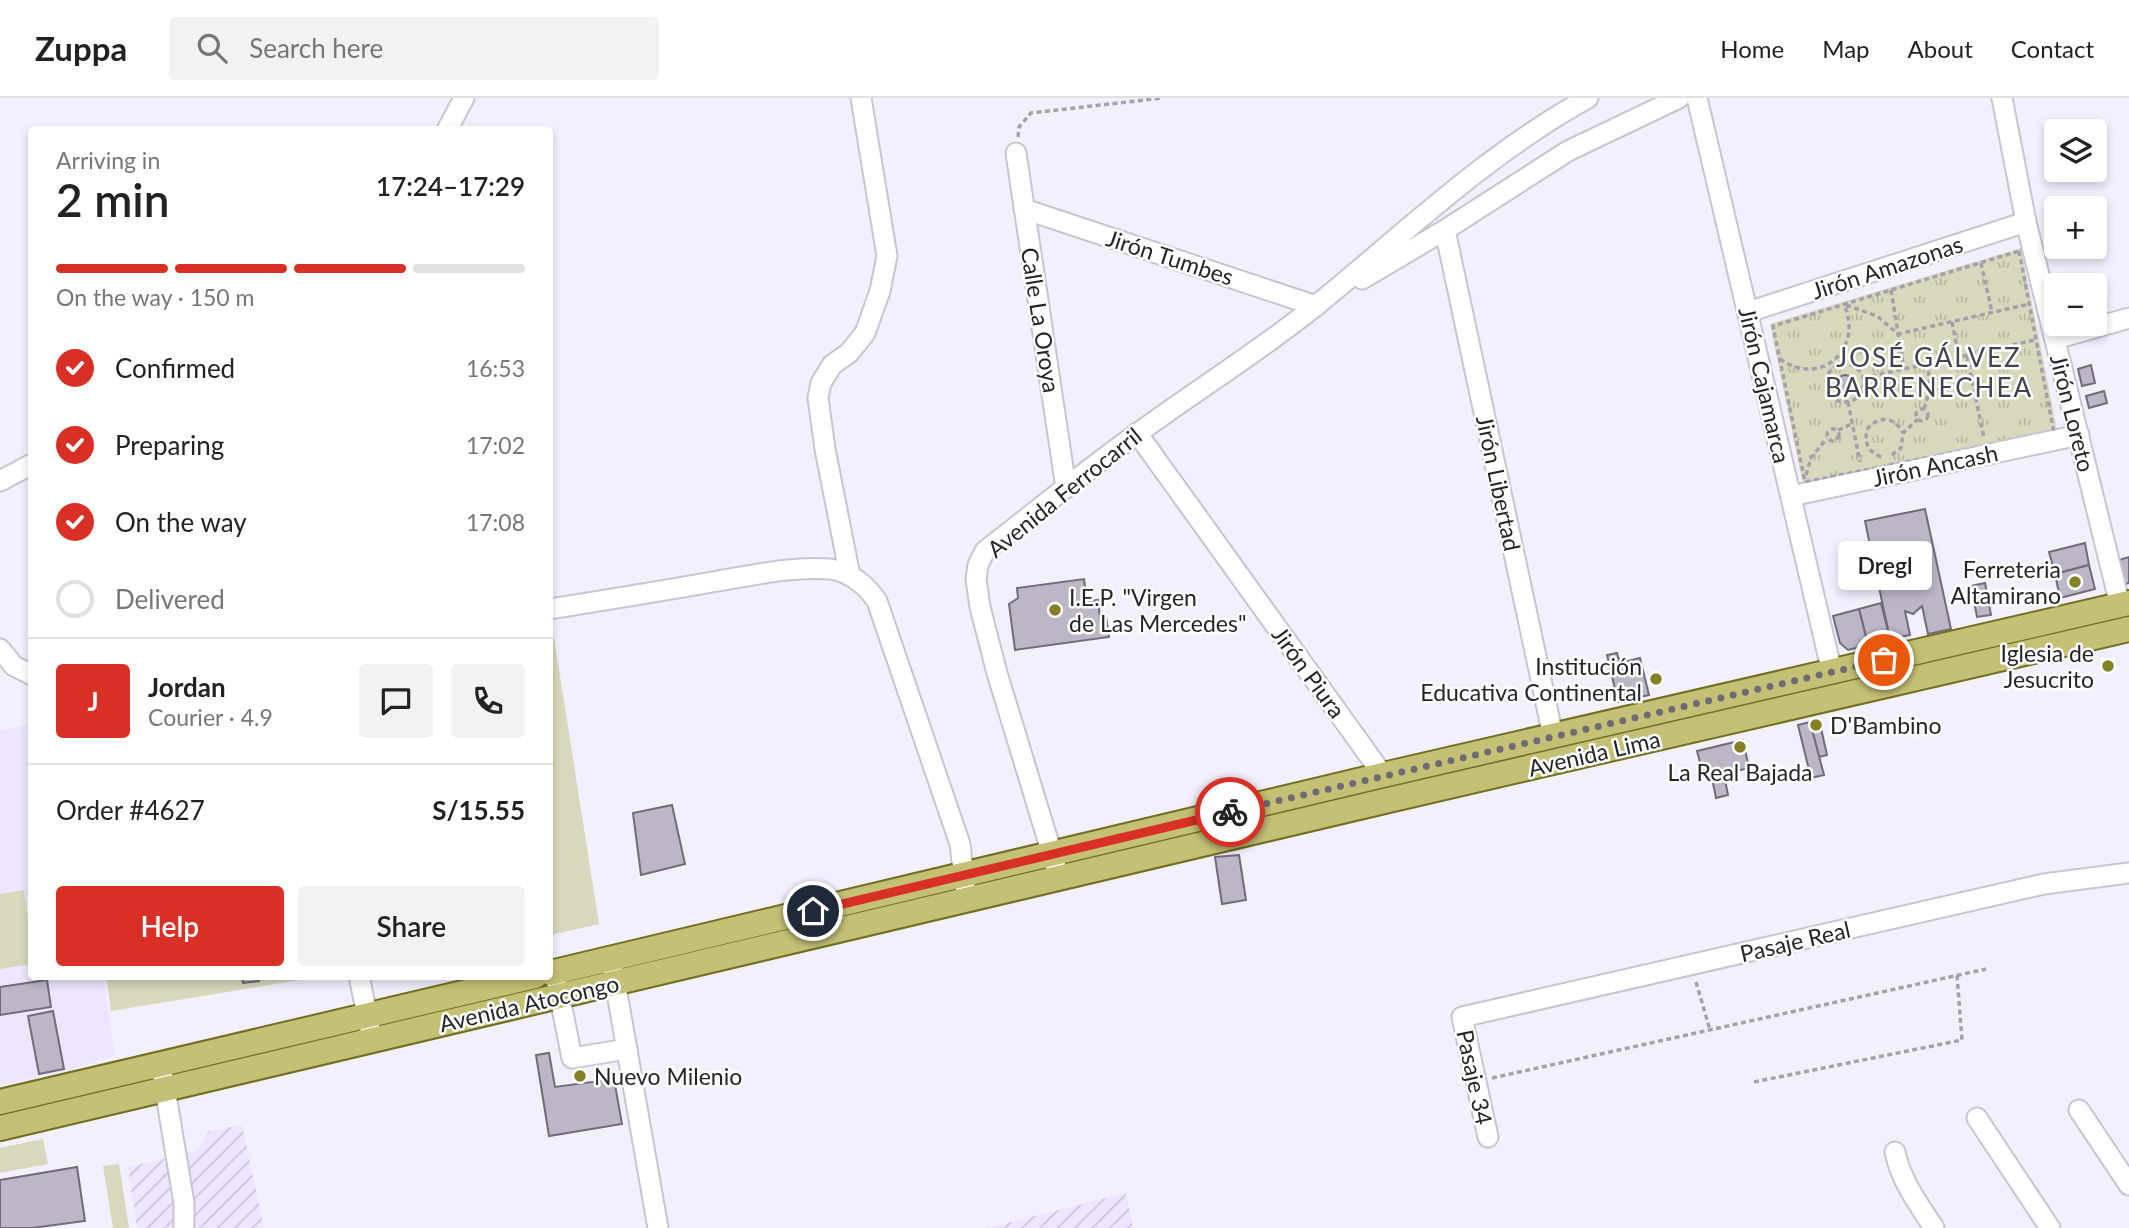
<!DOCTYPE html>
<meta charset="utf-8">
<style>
:root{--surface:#fff;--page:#f2f2f2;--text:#222;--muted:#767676;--line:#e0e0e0;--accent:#d93025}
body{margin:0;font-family:Lato,sans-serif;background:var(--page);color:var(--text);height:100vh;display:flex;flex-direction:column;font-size:26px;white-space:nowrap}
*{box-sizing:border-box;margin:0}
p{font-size:23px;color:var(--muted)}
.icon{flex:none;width:38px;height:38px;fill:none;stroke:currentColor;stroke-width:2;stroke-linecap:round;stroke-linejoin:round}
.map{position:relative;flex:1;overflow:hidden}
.drawer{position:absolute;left:28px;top:28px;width:525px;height:854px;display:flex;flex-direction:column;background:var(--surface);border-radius:7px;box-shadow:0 4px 10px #0003}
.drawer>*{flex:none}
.buttons{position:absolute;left:2044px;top:21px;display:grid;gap:14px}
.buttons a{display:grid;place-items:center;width:63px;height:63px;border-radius:7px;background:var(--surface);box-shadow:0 4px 10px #0003;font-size:35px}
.pin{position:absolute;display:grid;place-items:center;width:60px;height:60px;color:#fff;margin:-30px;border:4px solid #fff;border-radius:50%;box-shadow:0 2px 7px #0007}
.courier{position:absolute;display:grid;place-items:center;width:70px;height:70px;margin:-35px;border:5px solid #d93025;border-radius:50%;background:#fff;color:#222;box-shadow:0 2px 9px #0007}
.bubble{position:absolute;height:49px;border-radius:7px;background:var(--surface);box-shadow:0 4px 10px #0003;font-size:23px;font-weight:600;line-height:49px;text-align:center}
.headline em{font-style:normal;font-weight:600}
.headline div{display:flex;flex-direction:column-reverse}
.headline{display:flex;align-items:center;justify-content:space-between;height:119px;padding:0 28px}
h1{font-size:46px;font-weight:600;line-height:52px}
.bar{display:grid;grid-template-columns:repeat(4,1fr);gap:10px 7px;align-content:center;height:84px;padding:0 28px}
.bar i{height:9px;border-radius:5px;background:var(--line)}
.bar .selected{background:var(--accent)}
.bar p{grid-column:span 4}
.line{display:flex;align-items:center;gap:18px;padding:0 28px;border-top:2px solid var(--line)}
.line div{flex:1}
.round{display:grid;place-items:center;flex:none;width:74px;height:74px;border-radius:7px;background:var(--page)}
ol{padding:0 28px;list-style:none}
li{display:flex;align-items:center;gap:21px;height:77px}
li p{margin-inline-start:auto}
li .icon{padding:7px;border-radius:50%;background:var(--accent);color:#fff;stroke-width:4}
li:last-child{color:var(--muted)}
li i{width:38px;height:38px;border:4px solid var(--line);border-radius:50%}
.button{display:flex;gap:14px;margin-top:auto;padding:14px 28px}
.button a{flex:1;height:80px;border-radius:7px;background:var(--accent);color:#fff;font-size:28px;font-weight:600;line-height:80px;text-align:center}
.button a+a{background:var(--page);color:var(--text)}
header{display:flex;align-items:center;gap:42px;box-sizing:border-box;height:98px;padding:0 35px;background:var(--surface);border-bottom:2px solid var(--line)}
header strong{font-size:33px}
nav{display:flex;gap:38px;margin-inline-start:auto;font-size:24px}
.search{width:490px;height:63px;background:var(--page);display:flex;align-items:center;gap:18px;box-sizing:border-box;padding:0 24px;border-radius:7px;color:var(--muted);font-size:26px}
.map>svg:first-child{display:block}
.built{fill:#eee6fe}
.industrial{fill:url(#industrial-furrows)}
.grass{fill:#d8d8bc}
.park{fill:url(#park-tufts)}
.building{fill:#bcb6c6;stroke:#716c7b;stroke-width:2}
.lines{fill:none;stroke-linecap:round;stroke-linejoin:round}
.minor-casing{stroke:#c9c3d4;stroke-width:23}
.major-casing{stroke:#736f20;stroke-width:28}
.path{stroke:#a4a1ac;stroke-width:3.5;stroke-dasharray:5 3.5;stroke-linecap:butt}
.minor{stroke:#fff;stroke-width:19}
.major{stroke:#c4c176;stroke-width:24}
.done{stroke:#6e6b74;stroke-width:7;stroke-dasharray:0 12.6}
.route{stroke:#d93025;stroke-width:9}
.poi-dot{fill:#838028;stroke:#fff;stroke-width:2.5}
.labels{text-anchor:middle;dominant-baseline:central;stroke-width:5;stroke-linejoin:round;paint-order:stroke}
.street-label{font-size:23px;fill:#26242a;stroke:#fff}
.poi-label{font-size:23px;fill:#26242a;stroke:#fff;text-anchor:end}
.quarter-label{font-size:26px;letter-spacing:2px;fill:#46414f;stroke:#fff}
</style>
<header>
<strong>Zuppa</strong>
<div class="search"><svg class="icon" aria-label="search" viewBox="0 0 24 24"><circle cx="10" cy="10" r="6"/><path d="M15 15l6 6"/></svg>Search here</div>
<nav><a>Home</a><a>Map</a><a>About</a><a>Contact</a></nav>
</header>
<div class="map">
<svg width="2129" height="1130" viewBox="0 0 2129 1130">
<defs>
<pattern id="industrial-furrows" width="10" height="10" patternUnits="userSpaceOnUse" patternTransform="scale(1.75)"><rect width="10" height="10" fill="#eee6fe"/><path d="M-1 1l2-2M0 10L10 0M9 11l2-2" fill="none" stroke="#ccc5da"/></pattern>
<pattern id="park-tufts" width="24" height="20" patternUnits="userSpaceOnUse" patternTransform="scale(1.75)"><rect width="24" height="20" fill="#d8d8bc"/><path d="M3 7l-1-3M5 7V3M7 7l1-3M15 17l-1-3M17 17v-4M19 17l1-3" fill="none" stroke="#b9b9a2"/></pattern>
</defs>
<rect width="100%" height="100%" fill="#f4effd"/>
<!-- built -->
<path class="built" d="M31 627 32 878 103 879 115 957 67 973 0 987V632Z"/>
<!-- industrial -->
<g class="industrial">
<path d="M242 1027 264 1130H137L128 1069 197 1053 209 1033Z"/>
<path d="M1126 1095 1133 1130H987Z"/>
</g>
<!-- grass -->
<g class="grass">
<path d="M554 540 599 826 550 837V541Z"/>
<path d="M24 792 31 843V866L0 871V796Z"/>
<path d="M106 878 318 879 111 913Z"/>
<path d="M43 1041 48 1066 0 1075V1050Z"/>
<path d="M119 1066 129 1130H113L103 1068Z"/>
</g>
<!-- park -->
<path class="park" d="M2021 150 2058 337 1803 387 1770 226Z"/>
<!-- building -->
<g class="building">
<path d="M2091 267 2095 285 2082 288 2078 271Z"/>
<circle cx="1845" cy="285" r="8"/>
<path d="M2104 293 2107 305 2089 310 2086 298Z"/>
<path d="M1925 411 1951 531 1928 536 1922 508 1913 516 1905 513 1910 537 1890 541 1865 423Z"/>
<path d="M2085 445 2089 467 2055 476 2049 454Z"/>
<path d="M2129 459V485L2125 486 2119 462Z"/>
<path d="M2089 467 2095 491 2060 500 2055 476Z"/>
<path d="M1084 481 1086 496H1082L1083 504 1098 502 1100 520 1106 519 1109 539 1015 552 1009 506 1018 500 1017 490Z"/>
<path d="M1985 485 1991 517 1977 519 1971 488Z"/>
<path d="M1881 505 1890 541 1868 547 1859 511Z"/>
<path d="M1859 511 1868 547 1848 552 1840 545 1833 518Z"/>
<path d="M1617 555 1620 565 1640 560 1649 597 1618 604 1607 557Z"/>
<path d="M1819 621 1827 657 1819 659 1810 624Z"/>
<path d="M1810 624 1824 677 1811 680 1798 627Z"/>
<path d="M1743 642 1749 670 1728 675 1726 671H1723L1728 697 1716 700 1711 675 1703 676 1697 653Z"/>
<path d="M672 707 685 766 641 777 633 715Z"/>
<path d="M1239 757 1246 802 1222 806 1215 759Z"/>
<path d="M242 878H259V883L243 885Z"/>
<path d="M47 882 51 909 0 917V889Z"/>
<path d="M53 913 64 971 39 976 28 918Z"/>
<path d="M549 955 555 989 614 981 622 1026 549 1038 536 957Z"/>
<path d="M77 1069 85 1123 32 1130H0V1082Z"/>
</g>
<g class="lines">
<!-- minor casing -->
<g class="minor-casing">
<g id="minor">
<path d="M1697 0 1832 574"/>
<path d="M2002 0 2026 124 2120 507"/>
<path d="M447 32 464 0"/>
<path d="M1016 55 1066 390"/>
<path d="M1024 111 1316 208"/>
<path d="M1445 132 1553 638"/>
<path d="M1362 181 1445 132 1568 53 1679 0"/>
<path d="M1748 214 2026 124"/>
<path d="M2055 241 2129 220"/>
<path d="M1137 335 1383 677"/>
<path d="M0 383 32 366"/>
<path d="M1791 398 2079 337"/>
<path d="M850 478 825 351 818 300 821 285 832 267 849 255 865 235 880 193 887 158 861 0"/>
<path d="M550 511C606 502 662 493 718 483 754 477 793 468 830 471 849 473 866 487 877 503L960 746 965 789"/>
<path d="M0 551 14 568 32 577"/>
<path d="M1056 769 997 575 980 509 976 481 978 467 985 453C1037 413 1087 371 1141 333 1198 291 1263 251 1318 206 1406 134 1488 55 1588 0"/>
<path d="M613 872 658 1130"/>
<path d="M359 878 370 931"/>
<path d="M557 885 572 960 627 951"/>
<path d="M163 979 184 1105V1130"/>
<path d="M2079 1012 2129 1087"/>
<path d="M1977 1020 2050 1130"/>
<path d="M1488 1039 1462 919 2044 786 2129 775"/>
<path d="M1895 1054C1901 1083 1918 1105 1934 1130"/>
</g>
</g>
<!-- major casing -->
<g class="major-casing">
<g id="major">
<path d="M550 875 1383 677 2129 505"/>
<path d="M0 1004 535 878"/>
<path d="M0 1030 1397 700 2129 531"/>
</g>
</g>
<!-- path -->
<g class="path">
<path d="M1018 39 1019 29 1031 15 1162 0"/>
<path d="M2019 153 2054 335 1805 384 1773 228Z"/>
<path d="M1981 165 1992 214"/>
<path d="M1891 192 1904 271"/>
<path d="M1846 207 1877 218 1898 236 2029 206"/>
<path d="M1952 224 1959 259"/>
<path d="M1967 258 1984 340"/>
<path d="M1780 261C1821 290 1864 251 1844 206"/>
<circle cx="1845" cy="285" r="19"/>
<path d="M1863 280 2035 242"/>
<path d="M1848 304 1860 364"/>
<circle cx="1922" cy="317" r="6"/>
<path d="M1924 311 1930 291 1928 266"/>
<circle cx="1833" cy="337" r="6"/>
<path d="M1838 332 1852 326"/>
<path d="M1892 357 1901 350 1903 335 1918 321"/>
<path d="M1881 359C1868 354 1863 343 1868 330 1880 317 1895 319 1903 335"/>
<path d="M1806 377 1811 360 1827 340"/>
<path d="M1696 884 1710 932"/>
<path d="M1492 980 1986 871"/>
<path d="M1754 984 1962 942 1957 877"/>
</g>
<!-- minor -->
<use href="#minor" class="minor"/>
<!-- major -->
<use href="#major" class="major"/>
</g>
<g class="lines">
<!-- done -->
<path class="done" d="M1230 714 1884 562"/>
<!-- route -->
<path class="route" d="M813 813 1230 714"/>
</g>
<!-- markers -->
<g class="poi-dot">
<circle cx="2075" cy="484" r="7"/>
<circle cx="1055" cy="512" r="7"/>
<circle cx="2108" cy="568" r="7"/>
<circle cx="1656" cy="581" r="7"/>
<circle cx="1816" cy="627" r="7"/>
<circle cx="1740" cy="649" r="7"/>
<circle cx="580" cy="978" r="7"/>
</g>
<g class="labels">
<!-- street labels -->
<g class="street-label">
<text transform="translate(1170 159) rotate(18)">Jirón Tumbes</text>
<text transform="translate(1887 169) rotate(-18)">Jirón Amazonas</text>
<text transform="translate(1041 222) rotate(81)">Calle La Oroya</text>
<text transform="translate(1765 287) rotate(77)">Jirón Cajamarca</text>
<text transform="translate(2073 315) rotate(76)">Jirón Loreto</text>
<text transform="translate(1935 367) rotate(-12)">Jirón Ancash</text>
<text transform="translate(1499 385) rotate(78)">Jirón Libertad</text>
<text transform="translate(1064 394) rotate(-39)">Avenida Ferrocarril</text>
<text transform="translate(1309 574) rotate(54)">Jirón Piura</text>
<text transform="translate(1594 655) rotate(-13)">Avenida Lima</text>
<text transform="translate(1795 843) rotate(-13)">Pasaje Real</text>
<text transform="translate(529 905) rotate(-13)">Avenida Atocongo</text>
<text transform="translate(1475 979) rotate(78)">Pasaje 34</text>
</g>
<!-- poi labels -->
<g class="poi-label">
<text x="2061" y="471">Ferreteria<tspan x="2061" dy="26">Altamirano</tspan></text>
<text x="1069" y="499" text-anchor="start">I.E.P. "Virgen<tspan x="1069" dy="26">de Las Mercedes"</tspan></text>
<text x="2094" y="555">Iglesia de<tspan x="2094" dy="26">Jesucrito</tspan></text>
<text x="1642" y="568">Institución<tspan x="1642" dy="26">Educativa Continental</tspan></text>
<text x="1830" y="627" text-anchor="start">D'Bambino</text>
<text x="1740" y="674" text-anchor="middle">La Real Bajada</text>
<text x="594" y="978" text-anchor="start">Nuevo Milenio</text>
</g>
<!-- quarter labels -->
<g class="quarter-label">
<text x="1929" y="259">JOSÉ GÁLVEZ<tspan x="1929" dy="30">BARRENECHEA</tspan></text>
</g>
</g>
</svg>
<div class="buttons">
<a><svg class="icon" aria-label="layers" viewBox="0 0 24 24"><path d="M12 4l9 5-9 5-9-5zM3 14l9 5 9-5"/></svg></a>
<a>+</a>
<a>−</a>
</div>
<div class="pin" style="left:1884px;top:562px;background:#ea580c"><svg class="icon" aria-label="bag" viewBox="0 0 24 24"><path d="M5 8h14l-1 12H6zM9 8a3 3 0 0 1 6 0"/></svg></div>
<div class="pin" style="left:813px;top:813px;background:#1f2937"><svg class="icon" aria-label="home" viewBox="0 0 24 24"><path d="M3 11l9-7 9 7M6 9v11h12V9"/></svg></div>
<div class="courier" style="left:1230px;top:714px"><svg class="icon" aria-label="bike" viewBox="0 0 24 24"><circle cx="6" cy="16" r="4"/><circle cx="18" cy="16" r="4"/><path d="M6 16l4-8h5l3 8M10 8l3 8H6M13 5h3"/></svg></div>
<div class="bubble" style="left:1838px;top:443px;width:94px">Dregl</div>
<section class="drawer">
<div class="headline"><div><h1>2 min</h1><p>Arriving in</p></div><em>17:24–17:29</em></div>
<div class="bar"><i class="selected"></i><i class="selected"></i><i class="selected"></i><i></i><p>On the way · 150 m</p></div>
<ol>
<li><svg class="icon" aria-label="check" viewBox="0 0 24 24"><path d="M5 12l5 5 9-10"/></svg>Confirmed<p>16:53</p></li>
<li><svg class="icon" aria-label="check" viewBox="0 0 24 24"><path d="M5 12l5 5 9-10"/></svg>Preparing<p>17:02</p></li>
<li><svg class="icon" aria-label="check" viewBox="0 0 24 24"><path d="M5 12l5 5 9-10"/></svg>On the way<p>17:08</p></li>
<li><i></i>Delivered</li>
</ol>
<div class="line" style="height:126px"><b class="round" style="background:var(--accent);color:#fff">J</b><div><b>Jordan</b><p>Courier · 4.9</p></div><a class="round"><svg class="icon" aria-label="chat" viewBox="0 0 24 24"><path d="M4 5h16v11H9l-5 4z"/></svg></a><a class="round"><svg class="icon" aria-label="phone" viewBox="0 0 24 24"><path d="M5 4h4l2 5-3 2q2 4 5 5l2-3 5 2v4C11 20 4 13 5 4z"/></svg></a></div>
<div class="line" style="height:91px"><div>Order #4627</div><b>S/15.55</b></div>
<div class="button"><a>Help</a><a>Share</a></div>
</section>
</div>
